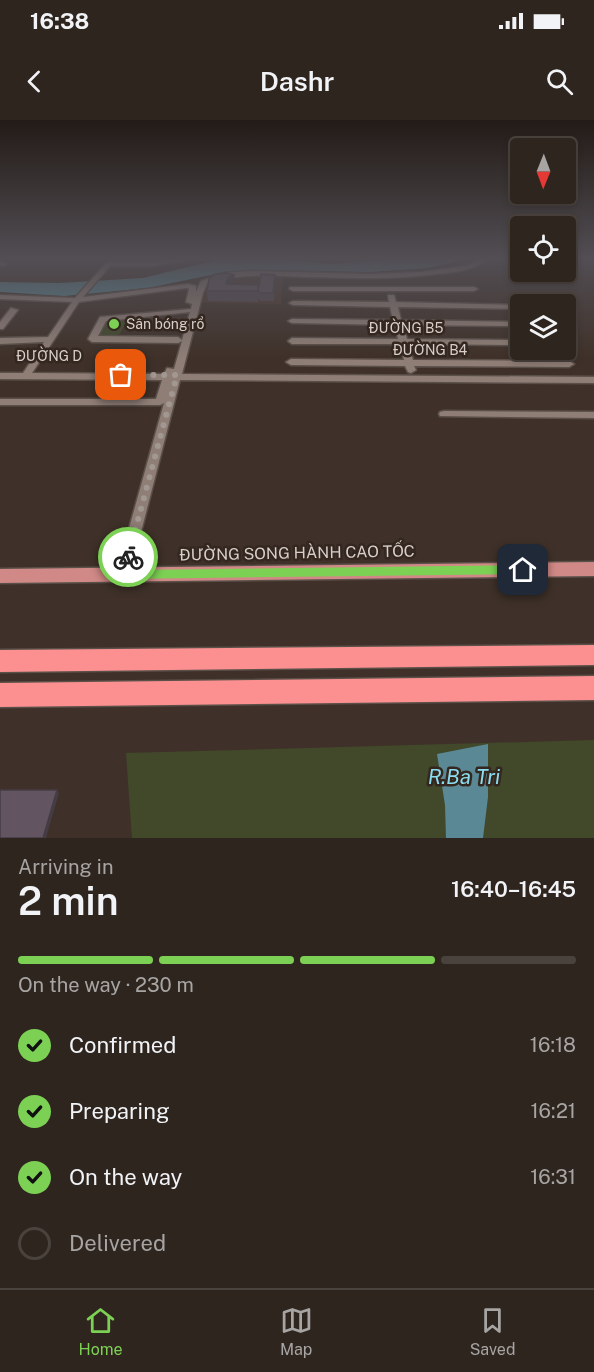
<!DOCTYPE html>
<meta charset="utf-8">
<style>
:root{--surface:#2f251f;--page:#372d28;--text:#f1f3f6;--muted:#a7a5a4;--line:#4a423d;--accent:#7cd154}
body{margin:0;font-family:"Public Sans",sans-serif;background:var(--page);color:var(--text);height:100vh;display:flex;flex-direction:column;font-size:22px;white-space:nowrap}
*{box-sizing:border-box;margin:0}
p{font-size:20px;color:var(--muted)}
.icon{flex:none;width:33px;height:33px;fill:none;stroke:currentColor;stroke-width:2;stroke-linecap:round;stroke-linejoin:round}
.map{position:relative;height:718px;overflow:hidden}
.drawer{display:flex;flex-direction:column;background:var(--surface);flex:1}
.drawer>*{flex:none}
.needle{width:39px;rotate:181deg}
.tools{position:absolute;left:510px;top:18px;display:grid;gap:12px}
.tools a{display:grid;place-items:center;width:66px;height:66px;border-radius:6px;background:var(--surface);box-shadow:0 3px 9px #0003,0 0 0 2px var(--line);font-size:30px}
.pin{position:absolute;display:grid;place-items:center;width:51px;height:51px;color:#fff;margin:-26px;border-radius:12px;box-shadow:0 3px 9px #0006}
.courier{position:absolute;display:grid;place-items:center;width:60px;height:60px;margin:-30px;border:4px solid #7cd154;border-radius:50%;background:#fff;color:#222;box-shadow:0 2px 8px #0007}
.summary em{font-style:normal;font-weight:600}
.summary div{display:flex;flex-direction:column-reverse}
.summary{display:flex;align-items:center;justify-content:space-between;height:102px;padding:0 18px}
h1{font-size:39px;font-weight:600;line-height:45px}
.bar{display:grid;grid-template-columns:repeat(4,1fr);gap:9px 6px;align-content:center;height:72px;padding:0 18px}
.bar i{height:8px;border-radius:4px;background:var(--line)}
.bar .active{background:var(--accent)}
.bar p{grid-column:span 4}
ol{padding:0 18px;list-style:none}
li{display:flex;align-items:center;gap:18px;height:66px}
li p{margin-inline-start:auto}
li .icon{padding:6px;border-radius:50%;background:var(--accent);color:#111;stroke-width:4}
li:last-child{color:var(--muted)}
li i{width:33px;height:33px;border:3px solid var(--line);border-radius:50%}
.status{display:flex;justify-content:space-between;align-items:center;height:42px;padding:0 30px;background:var(--surface);direction:ltr}
.status svg{height:16px;fill:currentColor}
header{display:flex;justify-content:space-between;align-items:center;height:78px;padding:0 18px;background:var(--surface);font-size:27px;font-weight:600}
.menu{display:flex;justify-content:space-around;align-items:center;height:84px;border-top:2px solid var(--line);background:var(--surface);font-size:16px;color:var(--muted)}
.menu a{display:grid;justify-items:center;gap:3px}
.menu .active{color:var(--accent)}
.map>svg:first-child{display:block}
.built{fill:#4d392e}
.green{fill:#41492a}
.water{fill:#5a8995}
.lines{fill:none;stroke-linecap:round;stroke-linejoin:round}
.minor-casing{stroke:#5b5049;stroke-width:3}
.major-casing{stroke:#5b5049;stroke-width:3}
.highway-casing{stroke:#5b5049;stroke-width:3}
.minor{fill:#8f7e76;fill-rule:evenodd}
.major{fill:#d08986;fill-rule:evenodd}
.highway{fill:#fc9090;fill-rule:evenodd}
.wall{fill:#544953}
.shaded-wall{fill:#453c44}
.building{fill:#625561;stroke:#453c44;stroke-width:1.5}
.route{fill:#7cd154}
.done{stroke:#a29892;stroke-width:6;stroke-dasharray:0 10.8}
.poi-dot{fill:#7cd154;stroke:#342720;stroke-width:2}
.labels{text-anchor:middle;dominant-baseline:central;stroke-width:5;stroke-linejoin:round;paint-order:stroke}
.far-poi-label{font-size:14px;fill:#d8cfca;stroke:#342720;text-anchor:start}
.far-street-label{font-size:14px;fill:#d8cfca;stroke:#342720}
.street-label{font-size:16px;fill:#d8cfca;stroke:#342720}
.near-water-label{font-size:21px;font-style:italic;fill:#8bddf0;stroke:#342720}
</style>
<div class="status"><b>16:38</b><svg viewBox="0 0 49 12"><path d="M0 12V9h3v3zM5 12V6h3v6zM10 12V3h3v9zM15 12V0h3v12zM26 1h20v11H26zM47 4h2v5h-2z"/></svg></div>
<header><svg class="icon" aria-label="back" viewBox="0 0 24 24"><path d="M15 5l-7 7 7 7"/></svg>Dashr<svg class="icon" aria-label="search" viewBox="0 0 24 24"><circle cx="10" cy="10" r="6"/><path d="M15 15l6 6"/></svg></header>
<div class="map">
<svg width="594" height="718" viewBox="0 0 594 718">
<rect width="100%" height="100%" fill="#3f3129"/>
<!-- built -->
<path class="built" d="M240 156H283L281 184 202 183 208 164Z"/>
<!-- green -->
<g class="green">
<path d="M119 199 126 202 120 214 108 217 97 215 106 200Z"/>
<path d="M594 620V718H132L126 633Z"/>
</g>
<!-- water -->
<g class="water">
<path d="M221 139H273L333 144 400 139H466L428 148 370 152 277 150 225 152 148 168 96 173 64 176 0 172V162L59 163 143 158Z"/>
<path d="M488 624V677L483 718H446L445 685 437 634Z"/>
</g>
<g class="lines">
<!-- minor casing -->
<g class="minor-casing">
<g id="minor">
<path d="M110 139H116L114 142H153L177 139H191L153 146H110L83 177 188 164 196 166V172L201 161 225 153 250 151 370 154 421 152 466 146 481 139H488C473 151 455 152 436 154 393 160 350 158 307 157 273 156 239 152 207 164L203 173 182 254 594 257V263L180 260 130 455 128 459 123 460 118 459 116 455 164 283 160 285H0V279H156L162 260 0 259V253H23L44 222 0 224V218L48 217 72 182 0 179V175L75 178ZM187 168 189 169 186 182 192 184 191 189 100 197 88 219 92 222 178 223 182 221 174 249 167 248 164 254 32 253 79 182ZM190 192 182 220 178 217 98 216 106 201Z"/>
<path d="M0 141 6 143 7 144 4 146 0 145Z"/>
<path d="M290 167H474L478 169 474 171H293L289 169Z"/>
<path d="M388 175H394L396 182 520 185V189L398 187 401 200 520 202V206L403 205 407 219 520 220V225L408 224 413 240 569 241 574 244 569 247 414 246 416 250 411 253 408 252 405 246 291 245 286 242 291 239 404 240 400 224H292L288 221 292 218 398 219 395 205 292 203 288 201 292 199 393 200 390 187 293 185 289 183 293 181 389 182Z"/>
<path d="M11 188 18 190 3 209H0V202Z"/>
<path d="M444 291 594 292V298L440 296 439 294 440 292Z"/>
</g>
</g>
<!-- major casing -->
<g class="major-casing">
<path id="major" d="M594 442V456L0 463V449Z"/>
</g>
<!-- highway casing -->
<g class="highway-casing">
<g id="highway">
<path d="M594 525V545L0 552V530Z"/>
<path d="M594 556V580L0 587V563Z"/>
</g>
</g>
<!-- minor -->
<use href="#minor" class="minor"/>
<!-- major -->
<use href="#major" class="major"/>
<!-- highway -->
<use href="#highway" class="highway"/>
</g>
<!-- wall -->
<path class="wall" d="M275 155 274 181H261L258 179V182L208 181 207 171 235 164 259 165Z"/>
<!-- shaded-wall -->
<g class="shaded-wall">
<path d="M234 155 235 165 226 164 228 158Z"/>
<path d="M57 670 59 673 46 718H43Z"/>
</g>
<!-- building -->
<g class="building">
<path d="M226 153 234 155 228 158 226 164 259 165 258 171H207L209 159 215 154Z"/>
<path d="M261 154 275 155 273 173H261L258 171Z"/>
<path d="M0 670H57L43 718H0Z"/>
</g>
<!-- sky -->
<linearGradient id="sky" x2="0" y2="1"><stop stop-color="#231b17"/><stop offset="0.58" stop-color="#524e54"/><stop offset="1" stop-color="#524e54" stop-opacity="0"/></linearGradient>
<rect width="594" height="239" fill="url(#sky)"/>
<!-- route -->
<path class="route" d="M128 433 134 437 130 450 523 445 529 450 523 454 123 459 117 455 122 437Z"/>
<g class="lines">
<!-- done -->
<path class="done" d="M121 255H177L128 437"/>
</g>
<!-- markers -->
<circle class="poi-dot" cx="114" cy="204" r="6"/>
<g class="labels">
<!-- far-poi labels -->
<g class="far-poi-label">
<text x="126" y="204">Sân bóng rổ</text>
</g>
<!-- far-street labels -->
<g class="far-street-label">
<text x="406" y="208">ĐƯỜNG B5</text>
<text x="430" y="230">ĐƯỜNG B4</text>
<text x="49" y="236">ĐƯỜNG D</text>
</g>
<!-- street labels -->
<g class="street-label">
<text transform="translate(297 433) rotate(-1)">ĐƯỜNG SONG HÀNH CAO TỐC</text>
</g>
<!-- near-water labels -->
<g class="near-water-label">
<text x="464" y="656">R.Ba Tri</text>
</g>
</g>
</svg>
<div class="tools">
<a><svg class="needle" viewBox="-14 -14 28 28"><path d="M0-13l5 13h-10z" fill="#e53935"/><path d="M0 13l5-13h-10z" fill="#a7a5a4"/></svg></a>
<a><svg class="icon" aria-label="locate" viewBox="0 0 24 24"><circle cx="12" cy="12" r="6"/><path d="M12 2v4M12 18v4M2 12h4M18 12h4"/></svg></a>
<a><svg class="icon" aria-label="layers" viewBox="0 0 24 24"><path d="M12 4l9 5-9 5-9-5zM3 14l9 5 9-5"/></svg></a>
</div>
<div class="pin" style="left:121px;top:255px;background:#ea580c"><svg class="icon" aria-label="bag" viewBox="0 0 24 24"><path d="M5 8h14l-1 12H6zM9 8a3 3 0 0 1 6 0"/></svg></div>
<div class="pin" style="left:523px;top:450px;background:#1f2937"><svg class="icon" aria-label="home" viewBox="0 0 24 24"><path d="M3 11l9-7 9 7M6 9v11h12V9"/></svg></div>
<div class="courier" style="left:128px;top:437px"><svg class="icon" aria-label="bike" viewBox="0 0 24 24"><circle cx="6" cy="16" r="4"/><circle cx="18" cy="16" r="4"/><path d="M6 16l4-8h5l3 8M10 8l3 8H6M13 5h3"/></svg></div>
</div>
<section class="drawer">
<div class="summary"><div><h1>2 min</h1><p>Arriving in</p></div><em>16:40–16:45</em></div>
<div class="bar"><i class="active"></i><i class="active"></i><i class="active"></i><i></i><p>On the way · 230 m</p></div>
<ol>
<li><svg class="icon" aria-label="check" viewBox="0 0 24 24"><path d="M5 12l5 5 9-10"/></svg>Confirmed<p>16:18</p></li>
<li><svg class="icon" aria-label="check" viewBox="0 0 24 24"><path d="M5 12l5 5 9-10"/></svg>Preparing<p>16:21</p></li>
<li><svg class="icon" aria-label="check" viewBox="0 0 24 24"><path d="M5 12l5 5 9-10"/></svg>On the way<p>16:31</p></li>
<li><i></i>Delivered</li>
</ol>
</section>
<nav class="menu">
<a class="active"><svg class="icon" aria-label="home" viewBox="0 0 24 24"><path d="M3 11l9-7 9 7M6 9v11h12V9"/></svg>Home</a>
<a><svg class="icon" aria-label="map" viewBox="0 0 24 24"><path d="M3 6l6-2 6 2 6-2v14l-6 2-6-2-6 2zM9 4v14M15 6v14"/></svg>Map</a>
<a><svg class="icon" aria-label="saved" viewBox="0 0 24 24"><path d="M7 4h10v16l-5-4-5 4z"/></svg>Saved</a>
</nav>
